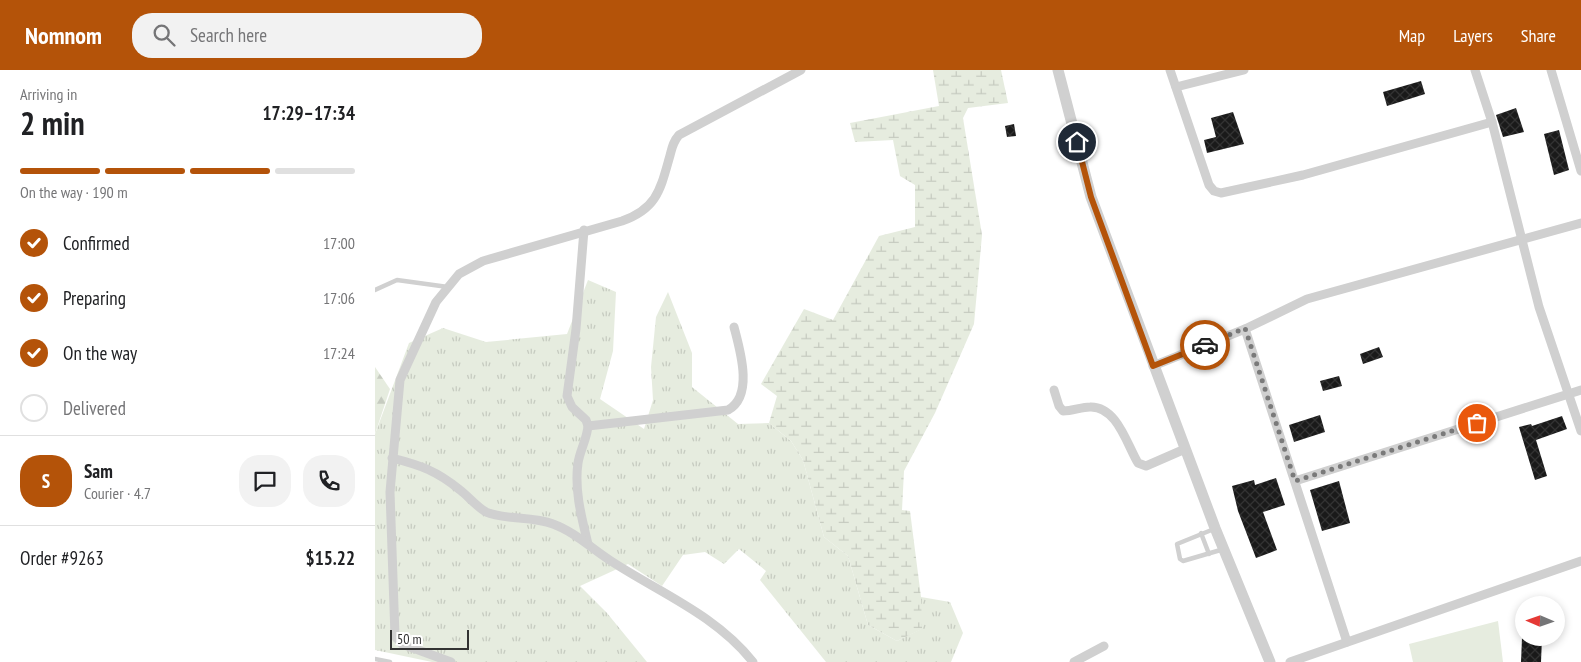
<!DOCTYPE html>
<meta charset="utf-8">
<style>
:root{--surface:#fff;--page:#f2f2f2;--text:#202124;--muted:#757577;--line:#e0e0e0;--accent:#b45309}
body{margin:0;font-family:"PT Sans Narrow",sans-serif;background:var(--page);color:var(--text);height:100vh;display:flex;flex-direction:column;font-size:19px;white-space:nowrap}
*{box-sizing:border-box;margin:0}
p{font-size:16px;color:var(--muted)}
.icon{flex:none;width:28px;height:28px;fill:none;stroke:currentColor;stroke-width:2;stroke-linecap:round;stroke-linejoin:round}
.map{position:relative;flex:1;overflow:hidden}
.sheet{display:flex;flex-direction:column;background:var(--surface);width:375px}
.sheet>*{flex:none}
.needle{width:32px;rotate:272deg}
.tools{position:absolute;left:1140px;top:526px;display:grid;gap:10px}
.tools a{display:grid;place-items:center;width:50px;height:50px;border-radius:50%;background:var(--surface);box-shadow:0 2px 8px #0003;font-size:25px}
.scale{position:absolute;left:15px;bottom:12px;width:79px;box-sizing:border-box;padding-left:5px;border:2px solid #333;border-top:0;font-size:14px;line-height:18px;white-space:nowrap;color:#333;-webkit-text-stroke:4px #fff;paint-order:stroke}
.pin{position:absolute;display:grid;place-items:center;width:42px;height:42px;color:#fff;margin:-21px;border:2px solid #fff;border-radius:50%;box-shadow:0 1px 5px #0007}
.courier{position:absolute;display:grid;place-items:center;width:50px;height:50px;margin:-25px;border:4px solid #b45309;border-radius:50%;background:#fff;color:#222;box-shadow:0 1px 6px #0007}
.headline em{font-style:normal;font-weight:700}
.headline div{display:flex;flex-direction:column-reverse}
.headline{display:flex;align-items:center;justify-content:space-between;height:85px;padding:0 20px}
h1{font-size:32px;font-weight:700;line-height:38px}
.bar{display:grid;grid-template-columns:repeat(4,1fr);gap:8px 5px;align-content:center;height:60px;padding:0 20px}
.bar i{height:6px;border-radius:4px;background:var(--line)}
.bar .on{background:var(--accent)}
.bar p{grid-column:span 4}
.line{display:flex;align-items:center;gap:12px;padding:0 20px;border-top:1px solid var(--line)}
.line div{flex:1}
.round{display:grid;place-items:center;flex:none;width:52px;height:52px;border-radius:20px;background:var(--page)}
ol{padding:0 20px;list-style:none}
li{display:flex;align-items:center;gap:15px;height:55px}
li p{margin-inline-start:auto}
li .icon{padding:5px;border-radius:50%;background:var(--accent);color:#fff;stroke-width:4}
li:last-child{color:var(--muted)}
li i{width:28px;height:28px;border:2px solid var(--line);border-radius:50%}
header{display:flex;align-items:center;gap:30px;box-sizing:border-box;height:70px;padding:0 25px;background:var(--accent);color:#fff}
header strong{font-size:24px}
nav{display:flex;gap:28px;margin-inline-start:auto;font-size:18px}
.search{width:350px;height:45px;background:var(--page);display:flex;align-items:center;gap:12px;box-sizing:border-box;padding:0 18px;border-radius:20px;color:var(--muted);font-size:19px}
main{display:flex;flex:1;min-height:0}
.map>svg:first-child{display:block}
.grass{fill:url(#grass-tufts)}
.forest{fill:url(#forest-firs)}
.wetland{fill:url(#wetland-marsh)}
.pitch{fill:#e6ecdf}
.building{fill:url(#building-cross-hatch)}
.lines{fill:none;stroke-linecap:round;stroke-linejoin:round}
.service{stroke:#d0d0d0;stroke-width:4.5}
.minor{stroke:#d0d0d0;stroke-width:9}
.tertiary{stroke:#d0d0d0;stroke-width:11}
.done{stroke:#7a7a7a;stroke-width:5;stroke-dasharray:0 9}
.route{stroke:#b45309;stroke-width:6}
</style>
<header>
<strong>Nomnom</strong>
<div class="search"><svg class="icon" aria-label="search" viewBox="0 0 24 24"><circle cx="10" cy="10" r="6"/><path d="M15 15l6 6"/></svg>Search here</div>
<nav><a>Map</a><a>Layers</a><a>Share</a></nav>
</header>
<main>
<section class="sheet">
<div class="headline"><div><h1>2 min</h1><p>Arriving in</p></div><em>17:29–17:34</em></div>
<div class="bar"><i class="on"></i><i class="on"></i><i class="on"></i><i></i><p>On the way · 190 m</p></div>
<ol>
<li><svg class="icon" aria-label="check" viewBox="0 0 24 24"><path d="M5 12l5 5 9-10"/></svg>Confirmed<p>17:00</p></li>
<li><svg class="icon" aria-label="check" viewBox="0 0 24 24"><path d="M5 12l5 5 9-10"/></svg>Preparing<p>17:06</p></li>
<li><svg class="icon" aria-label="check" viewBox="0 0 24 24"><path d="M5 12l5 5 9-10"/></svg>On the way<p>17:24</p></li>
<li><i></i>Delivered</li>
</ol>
<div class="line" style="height:90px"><b class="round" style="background:var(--accent);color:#fff">S</b><div><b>Sam</b><p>Courier · 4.7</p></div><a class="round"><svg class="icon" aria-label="chat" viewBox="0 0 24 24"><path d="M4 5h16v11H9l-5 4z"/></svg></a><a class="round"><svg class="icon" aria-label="phone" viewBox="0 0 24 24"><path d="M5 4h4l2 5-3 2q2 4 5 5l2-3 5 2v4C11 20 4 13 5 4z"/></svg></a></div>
<div class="line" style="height:65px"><div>Order #9263</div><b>$15.22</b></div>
</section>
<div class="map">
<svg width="1206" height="592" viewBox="0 0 1206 592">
<defs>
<pattern id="grass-tufts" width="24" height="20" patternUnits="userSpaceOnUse" patternTransform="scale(1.25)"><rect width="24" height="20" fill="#e6ecdf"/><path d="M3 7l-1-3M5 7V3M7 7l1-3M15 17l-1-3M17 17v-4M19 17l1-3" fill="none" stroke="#c6cbc0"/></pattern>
<pattern id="forest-firs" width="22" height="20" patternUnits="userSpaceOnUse" patternTransform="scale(1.25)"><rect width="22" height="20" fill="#e6ecdf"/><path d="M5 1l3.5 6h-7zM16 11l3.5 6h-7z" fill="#c6cbc0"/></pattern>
<pattern id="wetland-marsh" width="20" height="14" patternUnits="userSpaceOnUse" patternTransform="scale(1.25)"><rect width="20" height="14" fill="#e6ecdf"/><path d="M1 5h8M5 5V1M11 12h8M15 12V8" fill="none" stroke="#c6cbc0"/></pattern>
<pattern id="building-cross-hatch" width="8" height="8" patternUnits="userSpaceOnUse" patternTransform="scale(1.25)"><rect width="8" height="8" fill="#1a1a1a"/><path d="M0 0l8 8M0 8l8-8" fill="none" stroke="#333"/></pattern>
</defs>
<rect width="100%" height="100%" fill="#fff"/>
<!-- grass -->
<path class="grass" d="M213 210 241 222 238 281 225 329 269 359 278 330 276 297 281 247 293 222 317 283V317L363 354 394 353 416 371 428 390 449 467 473 486 493 555 522 571 546 559V527L575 532 588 563 576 592H451L385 510 391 501 364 479 349 494 330 482 308 485 287 516 253 494 205 516 232 543 272 592H57L0 580V364L34 273 68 258 111 272 192 264Z"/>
<!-- forest -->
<path class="forest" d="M0 297 15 319 0 364Z"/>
<!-- wetland -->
<path class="wetland" d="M558 0H626L633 33 593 38 588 48 607 165 599 254 560 343 529 401 527 440 535 441 546 527 547 559 522 571 493 555 473 486 449 467 428 390 416 371 394 353 402 326 386 314 429 239 458 250 504 166 540 157V115L525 106 518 70 480 72 475 53 564 36Z"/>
<!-- pitch -->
<path class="pitch" d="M1123 551 1128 592H1038L1034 574Z"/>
<!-- building -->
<g class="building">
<path d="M1046 11 1050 24 1012 36 1008 22Z"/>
<path d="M1141 38 1149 62 1128 67 1121 45Z"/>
<path d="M858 42 869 74 832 83 829 70 841 67 836 48Z"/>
<path d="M639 54 641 66 632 67 630 56Z"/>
<path d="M1184 60 1194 100 1179 105 1169 64Z"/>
<path d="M1004 277 1008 287 988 294 985 284Z"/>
<path d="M964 306 967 316 948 321 945 311Z"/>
<path d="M945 345 950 362 919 372 914 355Z"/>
<path d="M1187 346 1192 359 1161 370 1172 406 1160 410 1144 357 1156 354 1157 356Z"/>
<path d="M901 408 910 435 888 442 902 480 881 488 863 441 857 416 879 410 880 415Z"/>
<path d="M964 411 975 453 947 461 935 420Z"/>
<path d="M1147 568H1167L1166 592H1146Z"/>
</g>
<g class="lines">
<!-- service -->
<g class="service">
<path d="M0 220 22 210 73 217"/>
<path d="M839 459 802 474 805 489 808 491 849 479"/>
<path d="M826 463 834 484"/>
<path d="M0 589 15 592"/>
</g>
<!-- minor -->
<g class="minor">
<path d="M795 0 834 115 839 121 846 123 928 105 1117 52"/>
<path d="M1100 0 1117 52 1164 237 1206 361"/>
<path d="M1176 0 1206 101"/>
<path d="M801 17 869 0"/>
<path d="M209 160 201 259 192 326 197 337 211 350 213 356C212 369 205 380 203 393 199 420 207 449 213 474"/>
<path d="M870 259 972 572"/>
<path d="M778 296 870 259 932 229 1206 153"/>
<path d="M679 320 684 336 688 341C698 341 706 337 715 337 742 336 752 375 763 393L771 396 810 379"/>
<path d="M213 356 353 340C379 326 365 280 359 257"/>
<path d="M17 388C45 395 62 401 85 420 93 426 102 437 111 442 128 450 158 446 178 454 200 462 217 479 236 491 285 523 341 545 378 592"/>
<path d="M920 411 1206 320"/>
<path d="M76 592 27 574 20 566 15 422 25 310 61 232 84 204 108 191 247 151C281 139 285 121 294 89 297 79 297 73 304 65L426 0"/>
<path d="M699 592 729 576"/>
<path d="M915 592 1206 491"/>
</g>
<!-- tertiary -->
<path class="tertiary" d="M683 0 716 127 840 458 895 592"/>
</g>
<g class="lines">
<!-- done -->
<path class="done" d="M830 275 870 258 920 411 1102 353"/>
<!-- route -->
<path class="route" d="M702 72 716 127 778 296 830 275"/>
</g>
</svg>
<div class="tools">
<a><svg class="needle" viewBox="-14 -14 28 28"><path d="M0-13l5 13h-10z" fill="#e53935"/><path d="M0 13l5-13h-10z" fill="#757577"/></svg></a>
</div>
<div class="scale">50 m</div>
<div class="pin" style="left:1102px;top:353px;background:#ea580c"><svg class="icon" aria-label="bag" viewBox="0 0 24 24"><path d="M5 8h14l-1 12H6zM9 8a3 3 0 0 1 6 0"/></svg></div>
<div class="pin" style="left:702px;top:72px;background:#1f2937"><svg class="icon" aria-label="home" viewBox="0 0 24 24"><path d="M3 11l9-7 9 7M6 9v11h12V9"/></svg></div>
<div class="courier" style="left:830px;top:275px"><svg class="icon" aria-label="car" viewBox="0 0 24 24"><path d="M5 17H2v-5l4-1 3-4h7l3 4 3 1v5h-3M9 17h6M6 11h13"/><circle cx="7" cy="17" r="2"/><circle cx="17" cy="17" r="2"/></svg></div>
</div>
</main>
